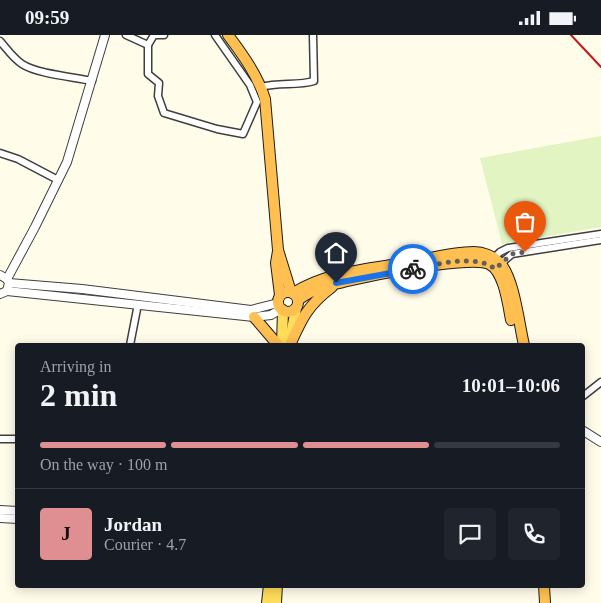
<!DOCTYPE html>
<meta charset="utf-8">
<style>
:root{--surface:#171b24;--page:#20242c;--text:#f1f3f6;--muted:#9ea1a6;--line:#363941;--accent:#df8f92}
body{margin:0;font-family:Georgia,serif;background:var(--page);color:var(--text);height:100vh;display:flex;flex-direction:column;font-size:19px;white-space:nowrap}
*{box-sizing:border-box;margin:0}
p{font-size:16px;color:var(--muted)}
.icon{flex:none;width:28px;height:28px;fill:none;stroke:currentColor;stroke-width:2;stroke-linecap:round;stroke-linejoin:round}
.map{position:relative;flex:1;overflow:hidden}
.details{position:absolute;left:15px;top:308px;width:570px;height:245px;display:flex;flex-direction:column;background:var(--surface);border-radius:5px;box-shadow:0 2px 12px #0003}
.details>*{flex:none}
.pin{position:absolute;display:grid;place-items:center;width:42px;height:42px;color:#fff;margin:-51px -21px;border-radius:50% 50% 50% 0;rotate:-45deg;box-shadow:0 0 5px #0007}
.pin .icon{rotate:45deg}
.courier{position:absolute;display:grid;place-items:center;width:50px;height:50px;margin:-25px;border:4px solid #1a73e8;border-radius:50%;background:#fff;color:#222;box-shadow:0 1px 6px #0007}
.headline em{font-style:normal;font-weight:700}
.headline div{display:flex;flex-direction:column-reverse}
.headline{display:flex;align-items:center;justify-content:space-between;height:85px;padding:0 25px}
h1{font-size:32px;font-weight:700;line-height:38px}
.bar{display:grid;grid-template-columns:repeat(4,1fr);gap:8px 5px;align-content:center;height:60px;padding:0 25px}
.bar i{height:6px;border-radius:4px;background:var(--line)}
.bar .active{background:var(--accent)}
.bar p{grid-column:span 4}
.line{display:flex;align-items:center;gap:12px;padding:0 25px;border-top:1px solid var(--line)}
.line div{flex:1}
.round{display:grid;place-items:center;flex:none;width:52px;height:52px;border-radius:5px;background:var(--page)}
.status{display:flex;justify-content:space-between;align-items:center;height:35px;padding:0 25px;background:var(--surface);direction:ltr}
.status svg{height:14px;fill:currentColor}
.map>svg:first-child{display:block}
.pitch{fill:#e1f4c2}
.lines{fill:none;stroke-linecap:round;stroke-linejoin:round}
.minor-casing{stroke:#3f3f3f;stroke-width:9}
.tertiary-casing{stroke:#3f3f3f;stroke-width:10}
.primary-casing{stroke:#1d1d1d;stroke-width:12}
.trunk-casing{stroke:#1d1d1d;stroke-width:12}
.minor{stroke:#fff;stroke-width:6}
.tertiary{stroke:#fff;stroke-width:8}
.primary{stroke:#ffdc5a;stroke-width:10}
.trunk{stroke:#ffbf51;stroke-width:10}
.rail{stroke:#ca1518;stroke-width:2}
.done{stroke:#61605a;stroke-width:5;stroke-dasharray:0 9}
.route{stroke:#1a73e8;stroke-width:6}
</style>
<div class="status"><b>09:59</b><svg viewBox="0 0 49 12"><path d="M0 12V9h3v3zM5 12V6h3v6zM10 12V3h3v9zM15 12V0h3v12zM26 1h20v11H26zM47 4h2v5h-2z"/></svg></div>
<div class="map">
<svg width="601" height="568" viewBox="0 0 601 568">
<rect width="100%" height="100%" fill="#fffcea"/>
<!-- pitch -->
<path class="pitch" d="M601 101V192L502 209 480 123Z"/>
<g class="lines">
<!-- minor casing -->
<g class="minor-casing">
<g id="minor">
<path d="M126 0 148 10"/>
<path d="M164 0H154L148 10V39L159 48 158 61 164 78 217 94 243 99 257 67 250 50 215 0"/>
<path d="M0 6C7 14 13 23 22 29 37 39 74 42 92 46"/>
<path d="M261 52C279 47 297 51 314 46L313 0"/>
<path d="M0 118 18 124 58 145"/>
<path d="M491 226 500 217 508 213 601 199"/>
<path d="M498 231 512 219 601 205"/>
<path d="M130 310 138 269"/>
<path d="M582 362 601 347"/>
<path d="M0 404H18"/>
</g>
</g>
<!-- tertiary casing -->
<g class="tertiary-casing">
<g id="tertiary">
<path d="M0 240 7 244 9 248 7 256 0 259"/>
<path d="M7 244 35 192 67 127 105 0"/>
<path d="M9 248 82 254 251 275 278 268"/>
<path d="M7 256 254 282 271 280 281 274"/>
<path d="M582 395 601 407"/>
<path d="M0 475 18 476"/>
<path d="M0 483 18 484"/>
</g>
</g>
<!-- primary casing -->
<g class="primary-casing">
<g id="primary">
<path d="M290 306 296 273"/>
<path d="M282 310 283 275"/>
<path d="M267 568 269 550"/>
<path d="M276 568 277 550"/>
</g>
</g>
<!-- trunk casing -->
<g class="trunk-casing">
<g id="trunk">
<path d="M228 0C243 20 258 41 265 64L278 215 291 257"/>
<path d="M278 216 276 228 280 260"/>
<circle cx="288" cy="267" r="10"/>
<path d="M293 258C328 236 371 234 410 227 431 223 453 217 474 217 483 217 493 221 499 227 514 241 519 289 524 310"/>
<path d="M298 265C305 260 311 256 319 254 341 245 471 219 489 229 504 236 508 269 511 285"/>
<path d="M254 282 278 310"/>
<path d="M290 310C302 283 308 270 332 252"/>
<path d="M544 550 545 568"/>
</g>
</g>
<!-- minor -->
<use href="#minor" class="minor"/>
<!-- tertiary -->
<use href="#tertiary" class="tertiary"/>
<!-- primary -->
<use href="#primary" class="primary"/>
<!-- trunk -->
<use href="#trunk" class="trunk"/>
<!-- rail -->
<path class="rail" d="M571 0 601 32"/>
</g>
<g class="lines">
<!-- done -->
<path class="done" d="M413 234C436 230 476 218 495 234L512 219 525 217"/>
<!-- route -->
<path class="route" d="M336 248 413 234"/>
</g>
</svg>
<div class="pin" style="left:525px;top:217px;background:#ea580c"><svg class="icon" aria-label="bag" viewBox="0 0 24 24"><path d="M5 8h14l-1 12H6zM9 8a3 3 0 0 1 6 0"/></svg></div>
<div class="pin" style="left:336px;top:248px;background:#1f2937"><svg class="icon" aria-label="home" viewBox="0 0 24 24"><path d="M3 11l9-7 9 7M6 9v11h12V9"/></svg></div>
<div class="courier" style="left:413px;top:234px"><svg class="icon" aria-label="bike" viewBox="0 0 24 24"><circle cx="6" cy="16" r="4"/><circle cx="18" cy="16" r="4"/><path d="M6 16l4-8h5l3 8M10 8l3 8H6M13 5h3"/></svg></div>
<section class="details">
<div class="headline"><div><h1>2 min</h1><p>Arriving in</p></div><em>10:01–10:06</em></div>
<div class="bar"><i class="active"></i><i class="active"></i><i class="active"></i><i></i><p>On the way · 100 m</p></div>
<div class="line" style="height:90px"><b class="round" style="background:var(--accent);color:#111">J</b><div><b>Jordan</b><p>Courier · 4.7</p></div><a class="round"><svg class="icon" aria-label="chat" viewBox="0 0 24 24"><path d="M4 5h16v11H9l-5 4z"/></svg></a><a class="round"><svg class="icon" aria-label="phone" viewBox="0 0 24 24"><path d="M5 4h4l2 5-3 2q2 4 5 5l2-3 5 2v4C11 20 4 13 5 4z"/></svg></a></div>
</section>
</div>
